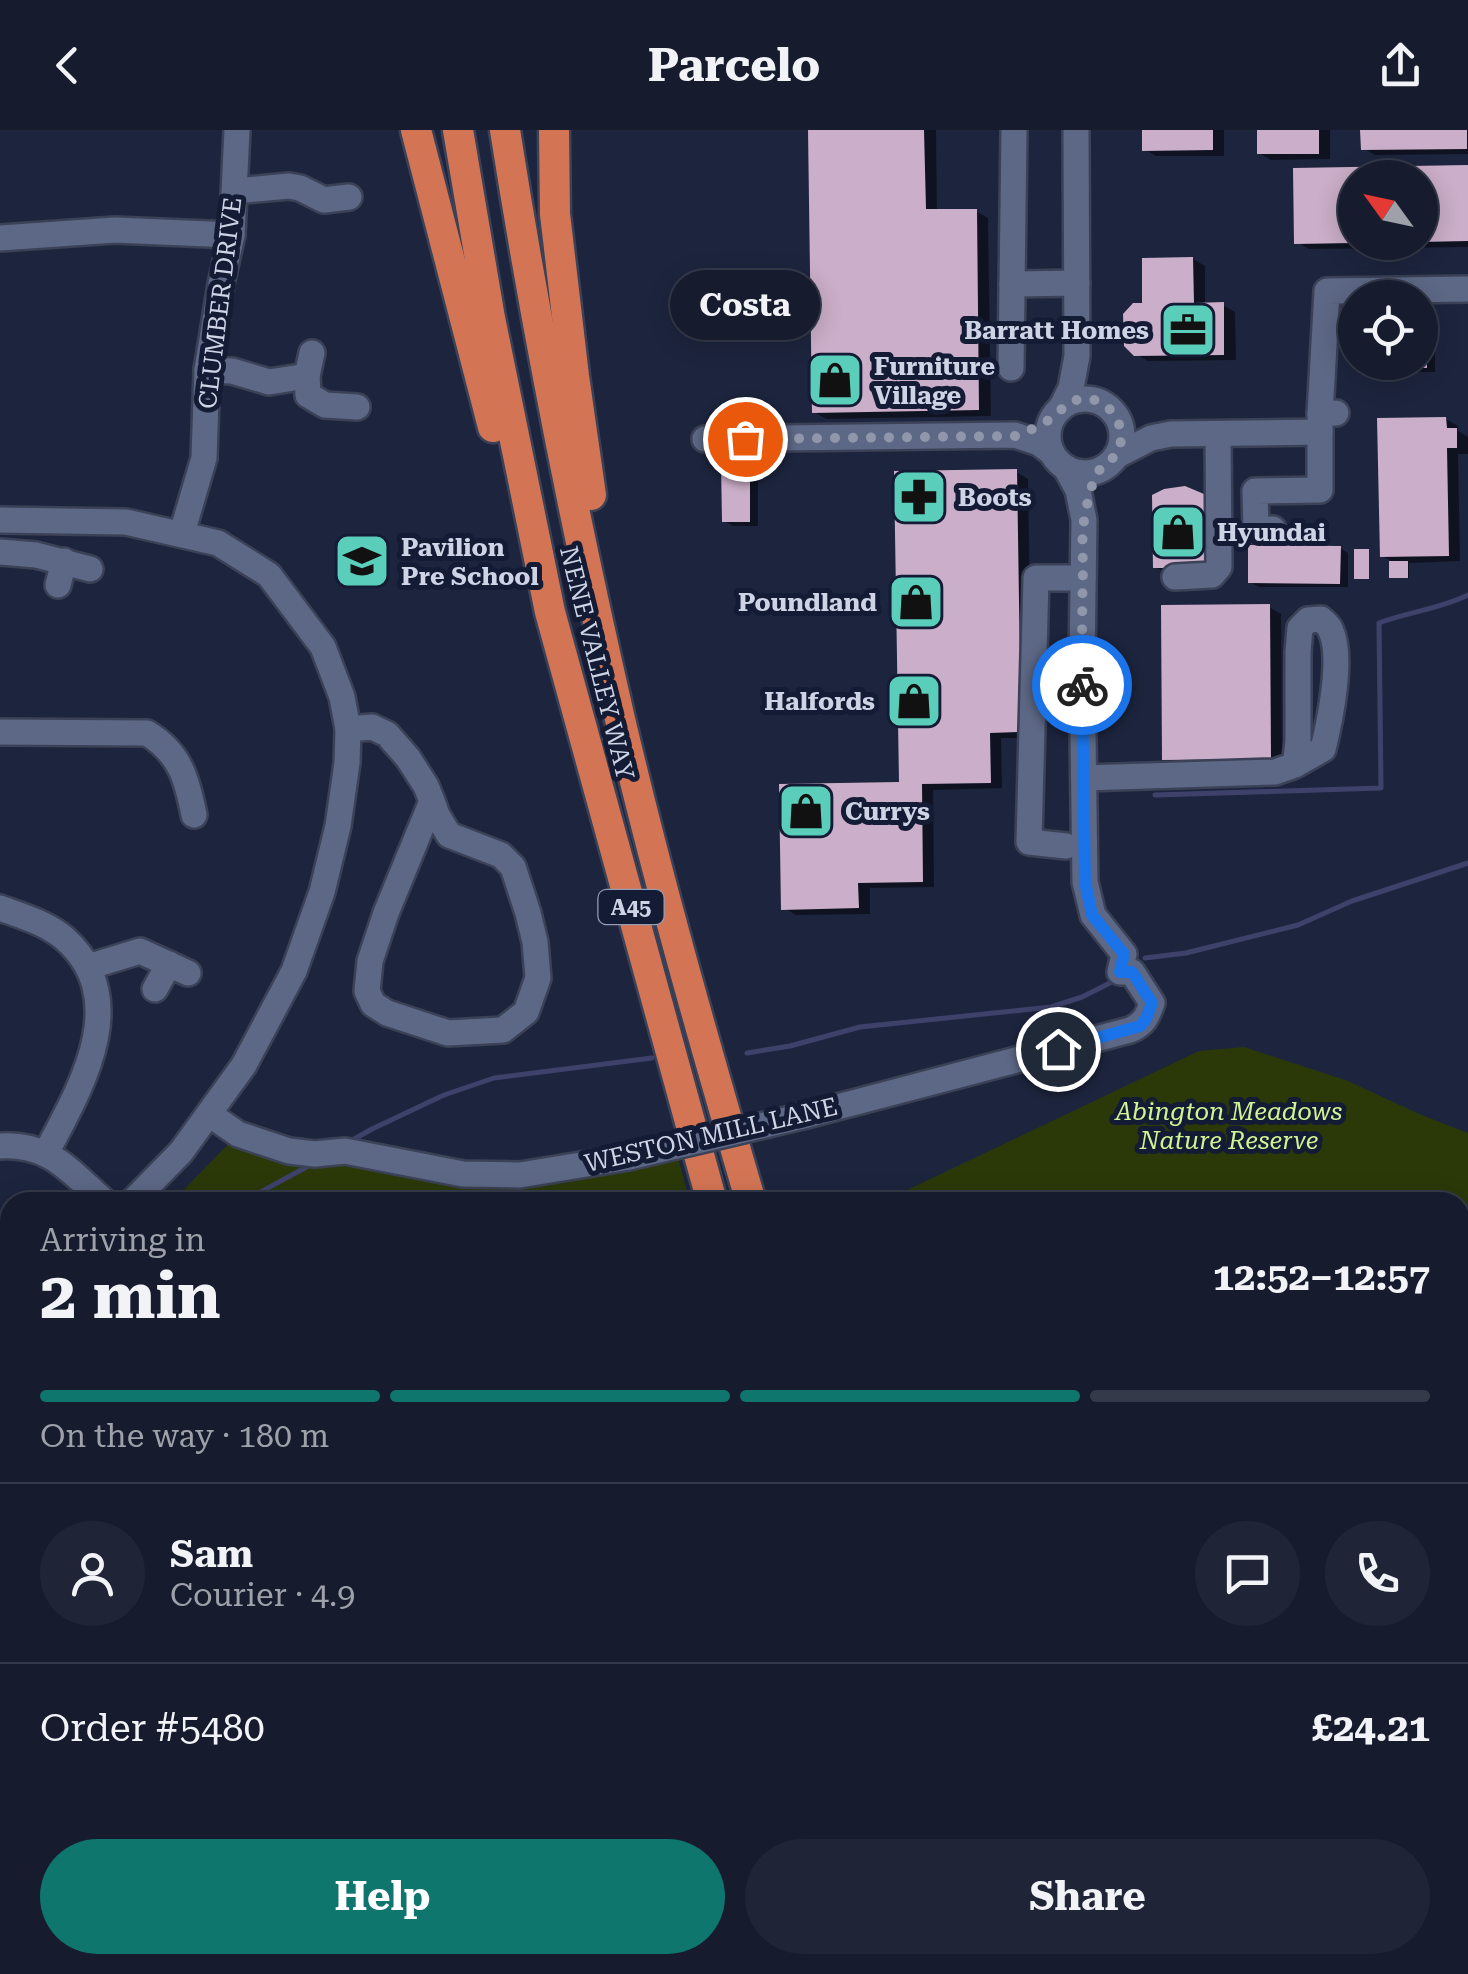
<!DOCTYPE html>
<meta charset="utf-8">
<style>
:root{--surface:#161c2e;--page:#1f2536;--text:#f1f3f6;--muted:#9ea1aa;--line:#353a4a;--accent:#0f766e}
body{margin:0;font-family:"Roboto Serif",serif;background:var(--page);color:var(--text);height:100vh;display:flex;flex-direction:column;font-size:38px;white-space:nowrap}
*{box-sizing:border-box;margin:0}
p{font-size:32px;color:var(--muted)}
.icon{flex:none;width:55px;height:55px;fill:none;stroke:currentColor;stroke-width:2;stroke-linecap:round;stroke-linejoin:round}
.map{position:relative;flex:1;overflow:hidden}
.side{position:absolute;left:0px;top:1062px;width:1470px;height:782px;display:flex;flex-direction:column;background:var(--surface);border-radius:30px 30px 0 0;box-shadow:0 5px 25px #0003,0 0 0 2px var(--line)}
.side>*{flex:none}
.needle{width:65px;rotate:303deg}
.controls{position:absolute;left:1338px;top:30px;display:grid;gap:20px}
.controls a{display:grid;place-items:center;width:100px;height:100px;border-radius:50%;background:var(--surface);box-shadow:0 5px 25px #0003,0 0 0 2px var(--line);font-size:50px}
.pin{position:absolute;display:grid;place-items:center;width:85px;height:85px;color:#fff;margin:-42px;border:5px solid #fff;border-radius:50%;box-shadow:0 2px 10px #0007}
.courier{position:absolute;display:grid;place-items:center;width:100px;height:100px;margin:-50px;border:8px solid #1a73e8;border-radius:50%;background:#fff;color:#222;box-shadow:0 2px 12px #0007}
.bubble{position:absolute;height:70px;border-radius:35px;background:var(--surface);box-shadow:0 5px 25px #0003,0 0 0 2px var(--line);font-size:32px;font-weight:700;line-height:70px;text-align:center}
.overview em{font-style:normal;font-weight:700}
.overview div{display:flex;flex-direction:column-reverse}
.overview{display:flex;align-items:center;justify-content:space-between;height:170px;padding:0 40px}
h1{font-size:65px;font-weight:700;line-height:75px}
.bar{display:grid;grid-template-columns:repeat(4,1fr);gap:15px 10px;align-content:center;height:120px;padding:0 40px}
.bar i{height:12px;border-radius:8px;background:var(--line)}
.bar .on{background:var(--accent)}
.bar p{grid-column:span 4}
.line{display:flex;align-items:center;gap:25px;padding:0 40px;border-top:2px solid var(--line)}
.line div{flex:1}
.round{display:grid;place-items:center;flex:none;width:105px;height:105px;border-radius:52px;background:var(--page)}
.button{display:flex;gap:20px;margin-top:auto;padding:20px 40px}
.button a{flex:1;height:115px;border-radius:60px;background:var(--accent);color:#fff;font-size:40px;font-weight:700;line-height:115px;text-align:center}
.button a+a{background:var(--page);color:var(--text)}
header{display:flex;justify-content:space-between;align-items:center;height:130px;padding:0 40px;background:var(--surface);font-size:45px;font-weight:700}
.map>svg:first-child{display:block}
.green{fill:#2b3909}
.shadow{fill:#0007;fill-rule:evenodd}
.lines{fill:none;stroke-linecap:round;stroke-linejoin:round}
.stream{stroke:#3e426b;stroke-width:5}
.building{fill:#cbaec9}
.minor-casing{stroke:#3b4156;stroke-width:30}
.highway-casing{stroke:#3b4156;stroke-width:35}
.minor{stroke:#5d6886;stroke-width:25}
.highway{stroke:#d37555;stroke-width:30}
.minor-bridge-casing{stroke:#3b4156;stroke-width:30;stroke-linecap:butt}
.minor-bridge{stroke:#5d6886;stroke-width:25}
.done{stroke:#9097ab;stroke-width:10;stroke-dasharray:0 18}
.route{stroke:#1a73e8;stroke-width:12}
.labels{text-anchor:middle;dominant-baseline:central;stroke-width:10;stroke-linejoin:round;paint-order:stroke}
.shield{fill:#141b34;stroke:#969cb1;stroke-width:2.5}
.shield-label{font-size:22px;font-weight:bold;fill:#ced4e6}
.street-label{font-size:25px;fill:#ced4e6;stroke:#141b34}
.poi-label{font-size:25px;font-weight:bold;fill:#ced4e6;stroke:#141b34;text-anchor:start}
.park-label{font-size:25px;font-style:italic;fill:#d1f493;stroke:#141b34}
</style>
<header><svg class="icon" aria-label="back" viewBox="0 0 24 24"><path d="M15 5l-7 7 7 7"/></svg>Parcelo<svg class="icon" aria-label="share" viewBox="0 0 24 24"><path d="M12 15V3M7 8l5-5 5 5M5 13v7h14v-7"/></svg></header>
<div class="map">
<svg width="1468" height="1844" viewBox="0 0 1468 1844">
<rect width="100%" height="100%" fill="#1d253e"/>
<!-- green -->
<g class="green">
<path d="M1244 917 1348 951 1419 984 1468 1003V1844H1080L1078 1835H1460V1072H882L1199 921Z"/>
<path d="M238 1004 463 1044 678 1028 690 1072H359L341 1068 338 1072H172Z"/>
<path d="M10 1321V1403L0 1421V1342Z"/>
</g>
<!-- shadow -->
<g class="shadow">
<path d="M811 0H936L937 82 976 81 988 88 991 286 826 289 814 282Z"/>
<path d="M1144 0H1224V26H1156L1144 19Z"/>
<path d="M1259 0H1330V29L1271 30 1259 23Z"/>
<path d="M1363 0H1468V24L1375 25 1363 18Z"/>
<path d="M1468 38V117L1309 119 1297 112 1296 40ZM1355 48H1420V112H1355Z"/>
<path d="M1193 129 1205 136V175H1223L1235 182 1236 230 1148 231 1136 224 1145 176Z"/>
<path d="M1420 192H1427L1435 197V242H1382L1373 237 1420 232Z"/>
<path d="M1446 289 1458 296V301L1468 307V324H1458L1460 431 1409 433V448H1393L1391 431 1382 426Z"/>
<path d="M749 335 758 340V396H733L724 391Z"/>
<path d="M1016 342 1028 349 1032 608H1001L1002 658 933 660 934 757 870 758V784L796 785 784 778 901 655Z"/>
<path d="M1202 366 1215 373V443H1167L1155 437Z"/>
<path d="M1340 418 1348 423V457H1259L1250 452Z"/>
<path d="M1269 477 1281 484 1282 635 1176 636 1164 629Z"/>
</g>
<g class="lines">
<!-- stream -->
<g class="stream">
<path d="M1155 665 1381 658 1379 493C1408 482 1440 479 1468 465"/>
<path d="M1145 828 1186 823 1298 795 1352 771 1468 733"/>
<path d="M747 923 790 916 860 897 1051 877 1082 867 1114 851"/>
<path d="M349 1012 372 999 444 965 494 948 652 928"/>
<path d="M242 1072 314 1033"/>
<path d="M1460 1315H1468"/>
<path d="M885 1835 888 1844"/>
</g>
</g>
<!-- building -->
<g class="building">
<path d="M808 0H924L926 79H977L979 280 812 283Z"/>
<path d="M1142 0H1213V20L1142 21Z"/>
<rect x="1257" y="0" width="62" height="24"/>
<path d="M1360 0H1467V19L1361 20Z"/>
<path d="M1468 35V111L1420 112V48H1355V113L1294 114 1293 38Z"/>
<path d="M1193 127 1194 173 1224 172V225L1134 226 1124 216 1123 184 1133 173H1142V128Z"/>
<path d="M1420 189H1427V238H1371V232H1420Z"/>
<path d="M1446 287 1447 298H1457V318H1447L1449 426 1380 427 1377 288Z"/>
<path d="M750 332V392H722L721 333Z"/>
<path d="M1017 339 1021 602 990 603 991 653 922 654 923 752 858 753 859 778 781 780 779 654 899 652 894 341Z"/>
<path d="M1185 356 1204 364V438H1153L1152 365 1164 359Z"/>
<path d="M1248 415 1341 416 1340 454 1248 453Z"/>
<rect x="1354" y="419" width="15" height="30"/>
<rect x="1389" y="431" width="19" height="17"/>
<path d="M1270 474 1271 629 1162 630 1161 475Z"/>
</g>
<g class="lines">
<!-- minor casing -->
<g class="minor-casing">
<g id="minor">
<path d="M235 61 289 56 300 58 324 70 349 67"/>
<path d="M0 108 115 100 232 105"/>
<path d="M1012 154 1077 153"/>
<path d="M312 223 307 246 308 265 325 275 357 277"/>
<path d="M1011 238 1014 0"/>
<path d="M207 240 232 241 269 252 307 246"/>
<circle cx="1085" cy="306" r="37"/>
<path d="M1061 278 1071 258 1077 226 1076 0"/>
<path d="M1320 284 1327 161 1468 159"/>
<path d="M705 309 1015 305 1039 313 1051 322"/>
<path d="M1116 326 1151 308 1171 304 1320 302"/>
<path d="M0 390 126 392 218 413 269 445 323 517 342 567 348 599 347 633 338 696 322 762 294 841 244 935 181 1022 132 1072"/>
<path d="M1273 399 1256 400 1255 361 1320 360V284L1336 283"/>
<path d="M182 403 204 328 207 240 221 154 232 105 237 0"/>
<path d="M0 422 36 425 90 439"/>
<path d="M1175 447 1212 445 1219 437 1218 304"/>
<path d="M58 455 64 431"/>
<path d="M348 599 372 597 387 604 408 628 426 656 432 671 437 685 449 705 501 725 513 737 528 783 535 812 538 848 526 882 503 900 448 903 387 883 373 874 367 861 370 831 386 783 432 671"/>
<path d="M0 602 147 603C180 623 187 649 194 685"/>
<path d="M1084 648 1275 642 1295 635 1323 619C1330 591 1343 527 1331 501 1329 495 1326 494 1321 489L1308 490 1300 498 1298 522V612L1295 635"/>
<path d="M1066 716 1029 712 1036 448H1083"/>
<path d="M0 778C22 786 46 793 64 808 134 869 80 959 46 1023"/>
<path d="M88 837 140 821 188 843"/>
<path d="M155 859 169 834"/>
<path d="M209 984 238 1004 289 1021 315 1024 345 1021 463 1044 520 1045 629 1027"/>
<path d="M807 985 1130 900C1144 894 1147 887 1152 873L1132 842H1120L1124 824 1093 785 1085 752 1082 531 1084 390 1078 360 1066 338"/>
<path d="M0 1016C51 1013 70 1042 105 1072"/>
<path d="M0 1281 10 1258"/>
<path d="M0 1583 10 1586"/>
<path d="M9 1814 10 1813"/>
<path d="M147 1835 156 1844"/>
<path d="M460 1835 462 1844"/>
<path d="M641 1839 665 1836"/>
<path d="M318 1844 334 1835"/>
</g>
</g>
<!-- highway casing -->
<g class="highway-casing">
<g id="highway">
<path d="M416 0 493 297"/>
<path d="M458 0 490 188 550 482 712 1072"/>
<path d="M505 0C536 197 575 394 620 589 658 751 704 912 751 1072"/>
<path d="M554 0 555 84 574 246 591 365"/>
<path d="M942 1835 944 1844"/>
<path d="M978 1835 981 1844"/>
</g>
</g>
<!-- minor -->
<use href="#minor" class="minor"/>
<!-- highway -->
<use href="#highway" class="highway"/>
<!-- minor-bridge casing -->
<g class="minor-bridge-casing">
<path id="minor-bridge" d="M629 1027 807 985"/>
</g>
<!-- minor-bridge -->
<use href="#minor-bridge" class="minor-bridge"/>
</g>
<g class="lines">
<!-- done -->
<path class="done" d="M745 309 1015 306C1027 301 1040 297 1050 289 1063 280 1069 267 1089 269 1107 271 1121 288 1121 306 1121 329 1108 328 1098 342 1091 354 1087 373 1085 386 1081 403 1083 423 1083 440 1082 478 1082 517 1082 555"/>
<!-- route -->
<path class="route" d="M1058 919 1140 896 1146 889 1152 873 1132 842H1120L1124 824 1092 785 1085 752 1082 555"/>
</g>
<!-- icons -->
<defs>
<g id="office-square" transform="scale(2.875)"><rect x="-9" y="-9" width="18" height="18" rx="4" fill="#5bcebb" stroke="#141b34"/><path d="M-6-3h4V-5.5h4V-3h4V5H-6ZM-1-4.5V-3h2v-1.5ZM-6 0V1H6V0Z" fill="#111"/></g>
<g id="shop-square" transform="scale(2.875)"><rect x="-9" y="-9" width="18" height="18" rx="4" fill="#5bcebb" stroke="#141b34"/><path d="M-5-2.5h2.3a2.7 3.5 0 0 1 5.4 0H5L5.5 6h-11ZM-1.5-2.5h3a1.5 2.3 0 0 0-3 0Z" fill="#111"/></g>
<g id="pharmacy-square" transform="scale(2.875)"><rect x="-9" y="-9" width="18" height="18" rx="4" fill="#5bcebb" stroke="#141b34"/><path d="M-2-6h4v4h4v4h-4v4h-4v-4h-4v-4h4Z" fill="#111"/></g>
<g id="school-square" transform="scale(2.875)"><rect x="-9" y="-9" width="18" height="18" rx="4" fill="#5bcebb" stroke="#141b34"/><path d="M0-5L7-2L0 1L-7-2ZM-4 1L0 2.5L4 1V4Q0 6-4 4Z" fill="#111"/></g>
</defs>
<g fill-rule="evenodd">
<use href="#office-square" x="1188" y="200"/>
<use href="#shop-square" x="835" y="250"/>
<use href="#pharmacy-square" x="919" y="367"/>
<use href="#shop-square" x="1178" y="402"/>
<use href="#school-square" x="362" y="431"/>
<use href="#shop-square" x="916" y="472"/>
<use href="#shop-square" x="914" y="571"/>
<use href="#shop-square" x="806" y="681"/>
</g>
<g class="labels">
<!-- shield labels -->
<rect class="shield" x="598.5" y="760" width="65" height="34" rx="8"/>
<g class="shield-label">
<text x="631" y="777">A45</text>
</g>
<!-- street labels -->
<g class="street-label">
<text transform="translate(220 173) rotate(-83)">CLUMBER DRIVE</text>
<text transform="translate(597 533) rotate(76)">NENE VALLEY WAY</text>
<text transform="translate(711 1005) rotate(-13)">WESTON MILL LANE</text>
</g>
<!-- poi labels -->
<g class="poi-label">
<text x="1149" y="200" text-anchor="end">Barratt Homes</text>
<text x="874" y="236">Furniture<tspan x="874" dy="29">Village</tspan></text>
<text x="958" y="367">Boots</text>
<text x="1217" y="402">Hyundai</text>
<text x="401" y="417">Pavilion<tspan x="401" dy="29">Pre School</tspan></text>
<text x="877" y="472" text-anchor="end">Poundland</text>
<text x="875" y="571" text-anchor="end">Halfords</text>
<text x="845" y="681">Currys</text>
</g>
<!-- park labels -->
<g class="park-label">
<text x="1229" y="981">Abington Meadows<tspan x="1229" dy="29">Nature Reserve</tspan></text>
</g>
</g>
</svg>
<div class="controls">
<a><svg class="needle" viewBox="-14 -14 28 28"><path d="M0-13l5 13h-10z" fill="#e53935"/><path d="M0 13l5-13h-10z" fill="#9ea1aa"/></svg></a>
<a><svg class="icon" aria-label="locate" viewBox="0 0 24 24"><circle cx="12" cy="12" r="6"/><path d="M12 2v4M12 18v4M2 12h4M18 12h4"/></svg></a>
</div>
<div class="pin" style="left:745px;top:309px;background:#ea580c"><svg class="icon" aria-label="bag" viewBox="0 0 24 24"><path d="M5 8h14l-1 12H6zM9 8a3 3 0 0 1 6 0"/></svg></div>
<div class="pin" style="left:1058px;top:919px;background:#1f2937"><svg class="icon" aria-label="home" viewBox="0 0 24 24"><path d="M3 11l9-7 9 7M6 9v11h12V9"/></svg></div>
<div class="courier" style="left:1082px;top:555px"><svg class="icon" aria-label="bike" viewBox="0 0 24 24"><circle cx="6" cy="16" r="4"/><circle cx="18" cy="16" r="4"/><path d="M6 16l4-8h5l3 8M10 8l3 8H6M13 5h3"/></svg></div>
<div class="bubble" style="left:670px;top:140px;width:150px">Costa</div>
<section class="side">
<div class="overview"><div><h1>2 min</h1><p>Arriving in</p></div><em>12:52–12:57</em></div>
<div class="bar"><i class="on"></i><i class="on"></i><i class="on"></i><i></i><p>On the way · 180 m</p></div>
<div class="line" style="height:180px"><a class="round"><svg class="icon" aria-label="person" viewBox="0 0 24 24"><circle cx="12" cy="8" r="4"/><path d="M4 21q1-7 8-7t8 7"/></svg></a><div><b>Sam</b><p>Courier · 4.9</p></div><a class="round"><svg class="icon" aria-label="chat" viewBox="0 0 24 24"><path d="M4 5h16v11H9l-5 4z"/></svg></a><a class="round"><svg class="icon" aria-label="phone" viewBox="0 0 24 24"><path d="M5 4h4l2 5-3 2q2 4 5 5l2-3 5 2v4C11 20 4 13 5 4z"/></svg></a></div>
<div class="line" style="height:130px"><div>Order #5480</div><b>£24.21</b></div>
<div class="button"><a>Help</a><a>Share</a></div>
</section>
</div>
